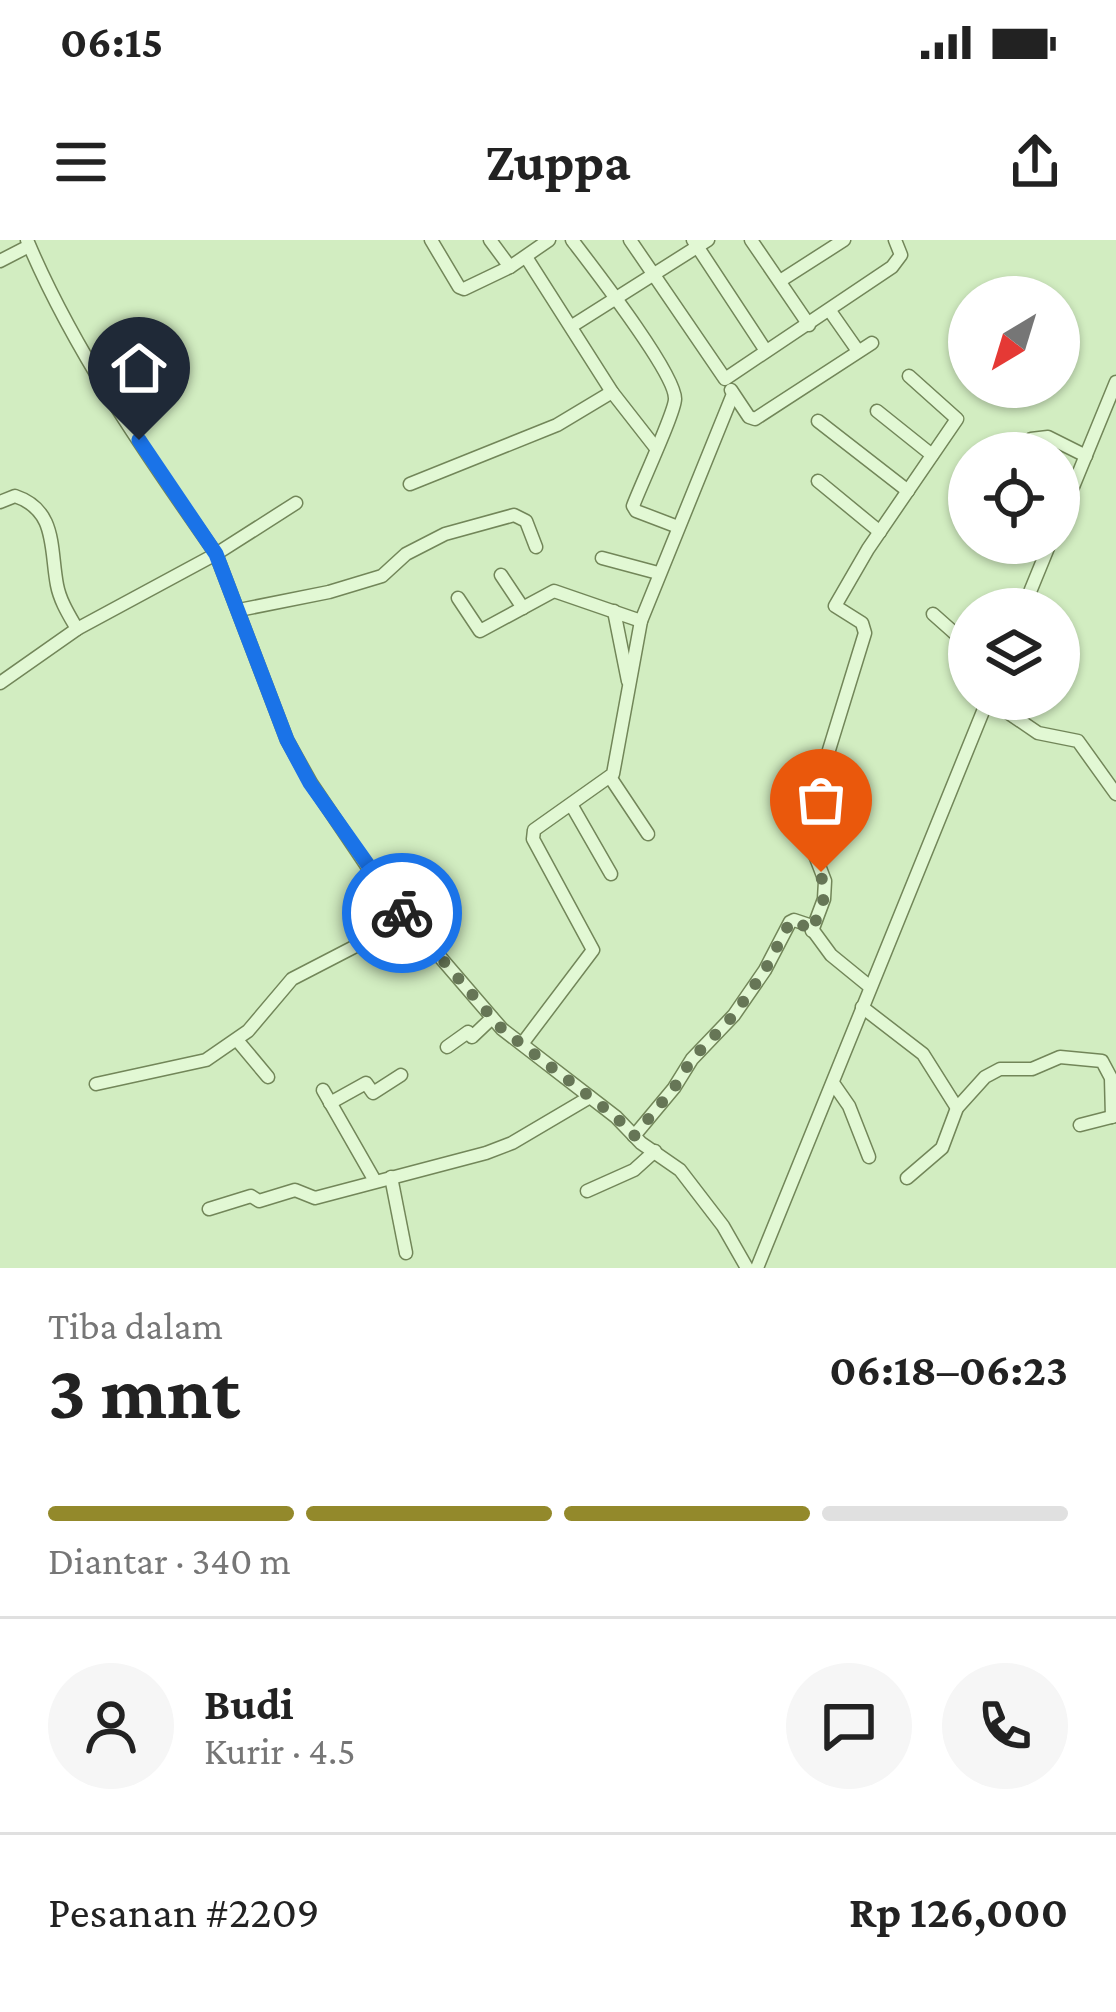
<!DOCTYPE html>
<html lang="id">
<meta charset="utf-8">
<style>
:root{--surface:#fff;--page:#f6f6f6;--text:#222;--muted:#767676;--line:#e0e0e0;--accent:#93892b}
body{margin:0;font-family:"Crimson Pro",serif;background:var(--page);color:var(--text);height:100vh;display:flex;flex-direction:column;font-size:45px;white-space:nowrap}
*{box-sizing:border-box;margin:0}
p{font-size:39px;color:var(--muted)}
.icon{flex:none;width:66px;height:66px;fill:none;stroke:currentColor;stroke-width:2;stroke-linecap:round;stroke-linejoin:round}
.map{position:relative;height:1028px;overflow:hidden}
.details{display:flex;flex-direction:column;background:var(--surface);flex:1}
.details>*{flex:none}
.needle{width:78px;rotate:218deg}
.buttons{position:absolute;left:948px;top:36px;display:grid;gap:24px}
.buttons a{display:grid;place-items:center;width:132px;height:132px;border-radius:50%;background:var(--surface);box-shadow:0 3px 9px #0004;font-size:60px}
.pin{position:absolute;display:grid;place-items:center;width:102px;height:102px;color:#fff;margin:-123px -51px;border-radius:50% 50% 50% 0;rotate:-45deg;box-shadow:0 0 12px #0007}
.pin .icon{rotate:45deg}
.courier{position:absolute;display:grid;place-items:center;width:120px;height:120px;margin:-60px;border:9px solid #1a73e8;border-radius:50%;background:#fff;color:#222;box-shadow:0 3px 15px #0007}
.overview em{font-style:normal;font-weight:700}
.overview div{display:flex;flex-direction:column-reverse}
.overview{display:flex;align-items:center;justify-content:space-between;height:204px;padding:0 48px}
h1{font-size:78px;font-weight:700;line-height:90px}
.bar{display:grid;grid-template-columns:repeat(4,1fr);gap:18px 12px;align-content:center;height:144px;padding:0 48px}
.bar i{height:15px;border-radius:9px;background:var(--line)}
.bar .on{background:var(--accent)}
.bar p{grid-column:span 4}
.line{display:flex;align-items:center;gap:30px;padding:0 48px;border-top:3px solid var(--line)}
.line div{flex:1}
.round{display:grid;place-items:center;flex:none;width:126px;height:126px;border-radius:63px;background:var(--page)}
.status{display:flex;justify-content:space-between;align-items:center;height:84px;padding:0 60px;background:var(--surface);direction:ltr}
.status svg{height:33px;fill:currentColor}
header{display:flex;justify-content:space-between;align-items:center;height:156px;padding:0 48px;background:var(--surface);font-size:54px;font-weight:700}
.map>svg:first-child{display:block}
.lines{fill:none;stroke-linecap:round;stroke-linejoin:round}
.minor-casing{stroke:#728659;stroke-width:15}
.minor{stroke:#e2f8d4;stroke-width:12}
.done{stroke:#667656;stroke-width:12;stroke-dasharray:0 21.6}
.route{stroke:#1a73e8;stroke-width:15}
</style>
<div class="status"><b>06:15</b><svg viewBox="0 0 49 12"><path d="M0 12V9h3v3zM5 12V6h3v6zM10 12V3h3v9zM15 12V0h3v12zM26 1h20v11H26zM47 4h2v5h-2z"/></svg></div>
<header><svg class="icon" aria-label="menu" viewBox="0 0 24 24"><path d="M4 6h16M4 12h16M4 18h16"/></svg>Zuppa<svg class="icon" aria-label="share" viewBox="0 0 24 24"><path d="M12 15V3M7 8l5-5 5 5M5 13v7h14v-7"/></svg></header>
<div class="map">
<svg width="1116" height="1028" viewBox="0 0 1116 1028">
<rect width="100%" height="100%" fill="#d2edc1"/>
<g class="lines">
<!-- minor casing -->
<g class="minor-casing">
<g id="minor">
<path d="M27 0C74 112 147 215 216 314L296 263"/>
<path d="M431 0 459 47 464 49 510 27 549 0"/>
<path d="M490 0 510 27"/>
<path d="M572 0C591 25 676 134 675 159 675 172 640 247 633 266L636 271 678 287"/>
<path d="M630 0 725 139 892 27 901 15 895 0"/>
<path d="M693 0 766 111"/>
<path d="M751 0 809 85"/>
<path d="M526 17 612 152 655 207"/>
<path d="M0 21 29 6"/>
<path d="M780 41 844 0"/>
<path d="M830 71 858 111"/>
<path d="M572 86 708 0"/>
<path d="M731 150 749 177 755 179 872 103"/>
<path d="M877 171 932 215"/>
<path d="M818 181 908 251"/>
<path d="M1031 199 1048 197 1086 216"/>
<path d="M818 241 880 292"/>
<path d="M410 244 557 185 612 152"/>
<path d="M0 262 15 256C57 270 50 308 57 345 60 361 69 375 77 389"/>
<path d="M1059 281 1116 142"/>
<path d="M602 318 658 333"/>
<path d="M501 335 523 368"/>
<path d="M458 358 480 391 554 351 641 381"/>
<path d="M1023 369 1050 303"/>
<path d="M239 370 329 352 382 336 406 314 445 294 514 275 526 281 536 307"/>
<path d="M614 371 628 441"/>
<path d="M933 374 969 406"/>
<path d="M0 443 77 389 216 314 287 500 311 543 385 653 502 789 616 877 641 903 680 930 723 986 747 1028"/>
<path d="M988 459 1038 493 1078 501 1116 554"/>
<path d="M610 537 648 594"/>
<path d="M572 566 611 634"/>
<path d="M812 691 824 659 825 641 813 610 817 549 865 393 862 383 835 366 868 309 957 179 909 136"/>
<path d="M862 767 923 814 957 868"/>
<path d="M237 800 268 837"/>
<path d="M522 804 593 710 533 599 534 590 613 534 641 381 733 154"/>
<path d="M447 807 468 792 472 797 492 778"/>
<path d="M833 843 849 866 869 917"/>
<path d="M96 844 206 820 248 791 292 739 408 679"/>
<path d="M323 850 375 941"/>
<path d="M330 863 366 843 373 853 401 835"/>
<path d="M1080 885 1115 876"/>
<path d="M634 896 674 848 692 819 734 775 765 730 790 682 794 680 809 685 831 715 869 746"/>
<path d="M391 937 406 1013"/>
<path d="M907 938 942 908 957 868 985 837 1000 829H1032L1060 817 1102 821 1111 838 1112 877"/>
<path d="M587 951 634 930 655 911"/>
<path d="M209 969 251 956 259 961 295 950 315 958 486 913 512 903 590 857"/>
<path d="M757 1028 988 459"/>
</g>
</g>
<!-- minor -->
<use href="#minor" class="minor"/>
</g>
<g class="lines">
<!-- done -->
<path class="done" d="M402 673 502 789 616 877 634 896 674 848 692 819 734 775 765 730 790 682 794 680 812 691 824 658 821 632"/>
<!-- route -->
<path class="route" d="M139 200 216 314 287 500 310 543 402 673"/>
</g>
</svg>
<div class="buttons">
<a><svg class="needle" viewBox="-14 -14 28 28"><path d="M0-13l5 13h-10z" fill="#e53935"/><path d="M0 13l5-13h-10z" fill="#767676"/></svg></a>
<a><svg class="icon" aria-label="locate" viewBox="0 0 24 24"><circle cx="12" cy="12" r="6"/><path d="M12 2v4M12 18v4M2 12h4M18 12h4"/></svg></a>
<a><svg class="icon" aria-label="layers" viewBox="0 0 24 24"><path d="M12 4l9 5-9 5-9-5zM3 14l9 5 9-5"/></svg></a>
</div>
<div class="pin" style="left:821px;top:632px;background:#ea580c"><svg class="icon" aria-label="bag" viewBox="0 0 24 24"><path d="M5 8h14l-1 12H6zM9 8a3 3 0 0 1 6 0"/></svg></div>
<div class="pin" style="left:139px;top:200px;background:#1f2937"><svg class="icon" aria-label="home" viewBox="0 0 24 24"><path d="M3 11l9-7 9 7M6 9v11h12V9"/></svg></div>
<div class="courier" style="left:402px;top:673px"><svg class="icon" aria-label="bike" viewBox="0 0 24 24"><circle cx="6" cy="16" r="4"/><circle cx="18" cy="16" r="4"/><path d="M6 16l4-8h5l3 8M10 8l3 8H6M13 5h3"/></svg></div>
</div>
<section class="details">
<div class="overview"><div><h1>3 mnt</h1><p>Tiba dalam</p></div><em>06:18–06:23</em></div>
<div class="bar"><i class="on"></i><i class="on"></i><i class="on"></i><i></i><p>Diantar · 340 m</p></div>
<div class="line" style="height:216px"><a class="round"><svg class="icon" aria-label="person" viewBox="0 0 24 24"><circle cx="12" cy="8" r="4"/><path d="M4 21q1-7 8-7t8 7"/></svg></a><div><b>Budi</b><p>Kurir · 4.5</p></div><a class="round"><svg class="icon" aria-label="chat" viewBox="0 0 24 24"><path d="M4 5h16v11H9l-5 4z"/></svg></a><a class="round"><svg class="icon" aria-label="phone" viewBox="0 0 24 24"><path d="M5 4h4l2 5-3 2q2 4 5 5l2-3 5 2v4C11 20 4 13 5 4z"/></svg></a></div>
<div class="line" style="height:156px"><div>Pesanan #2209</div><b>Rp 126,000</b></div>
</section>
